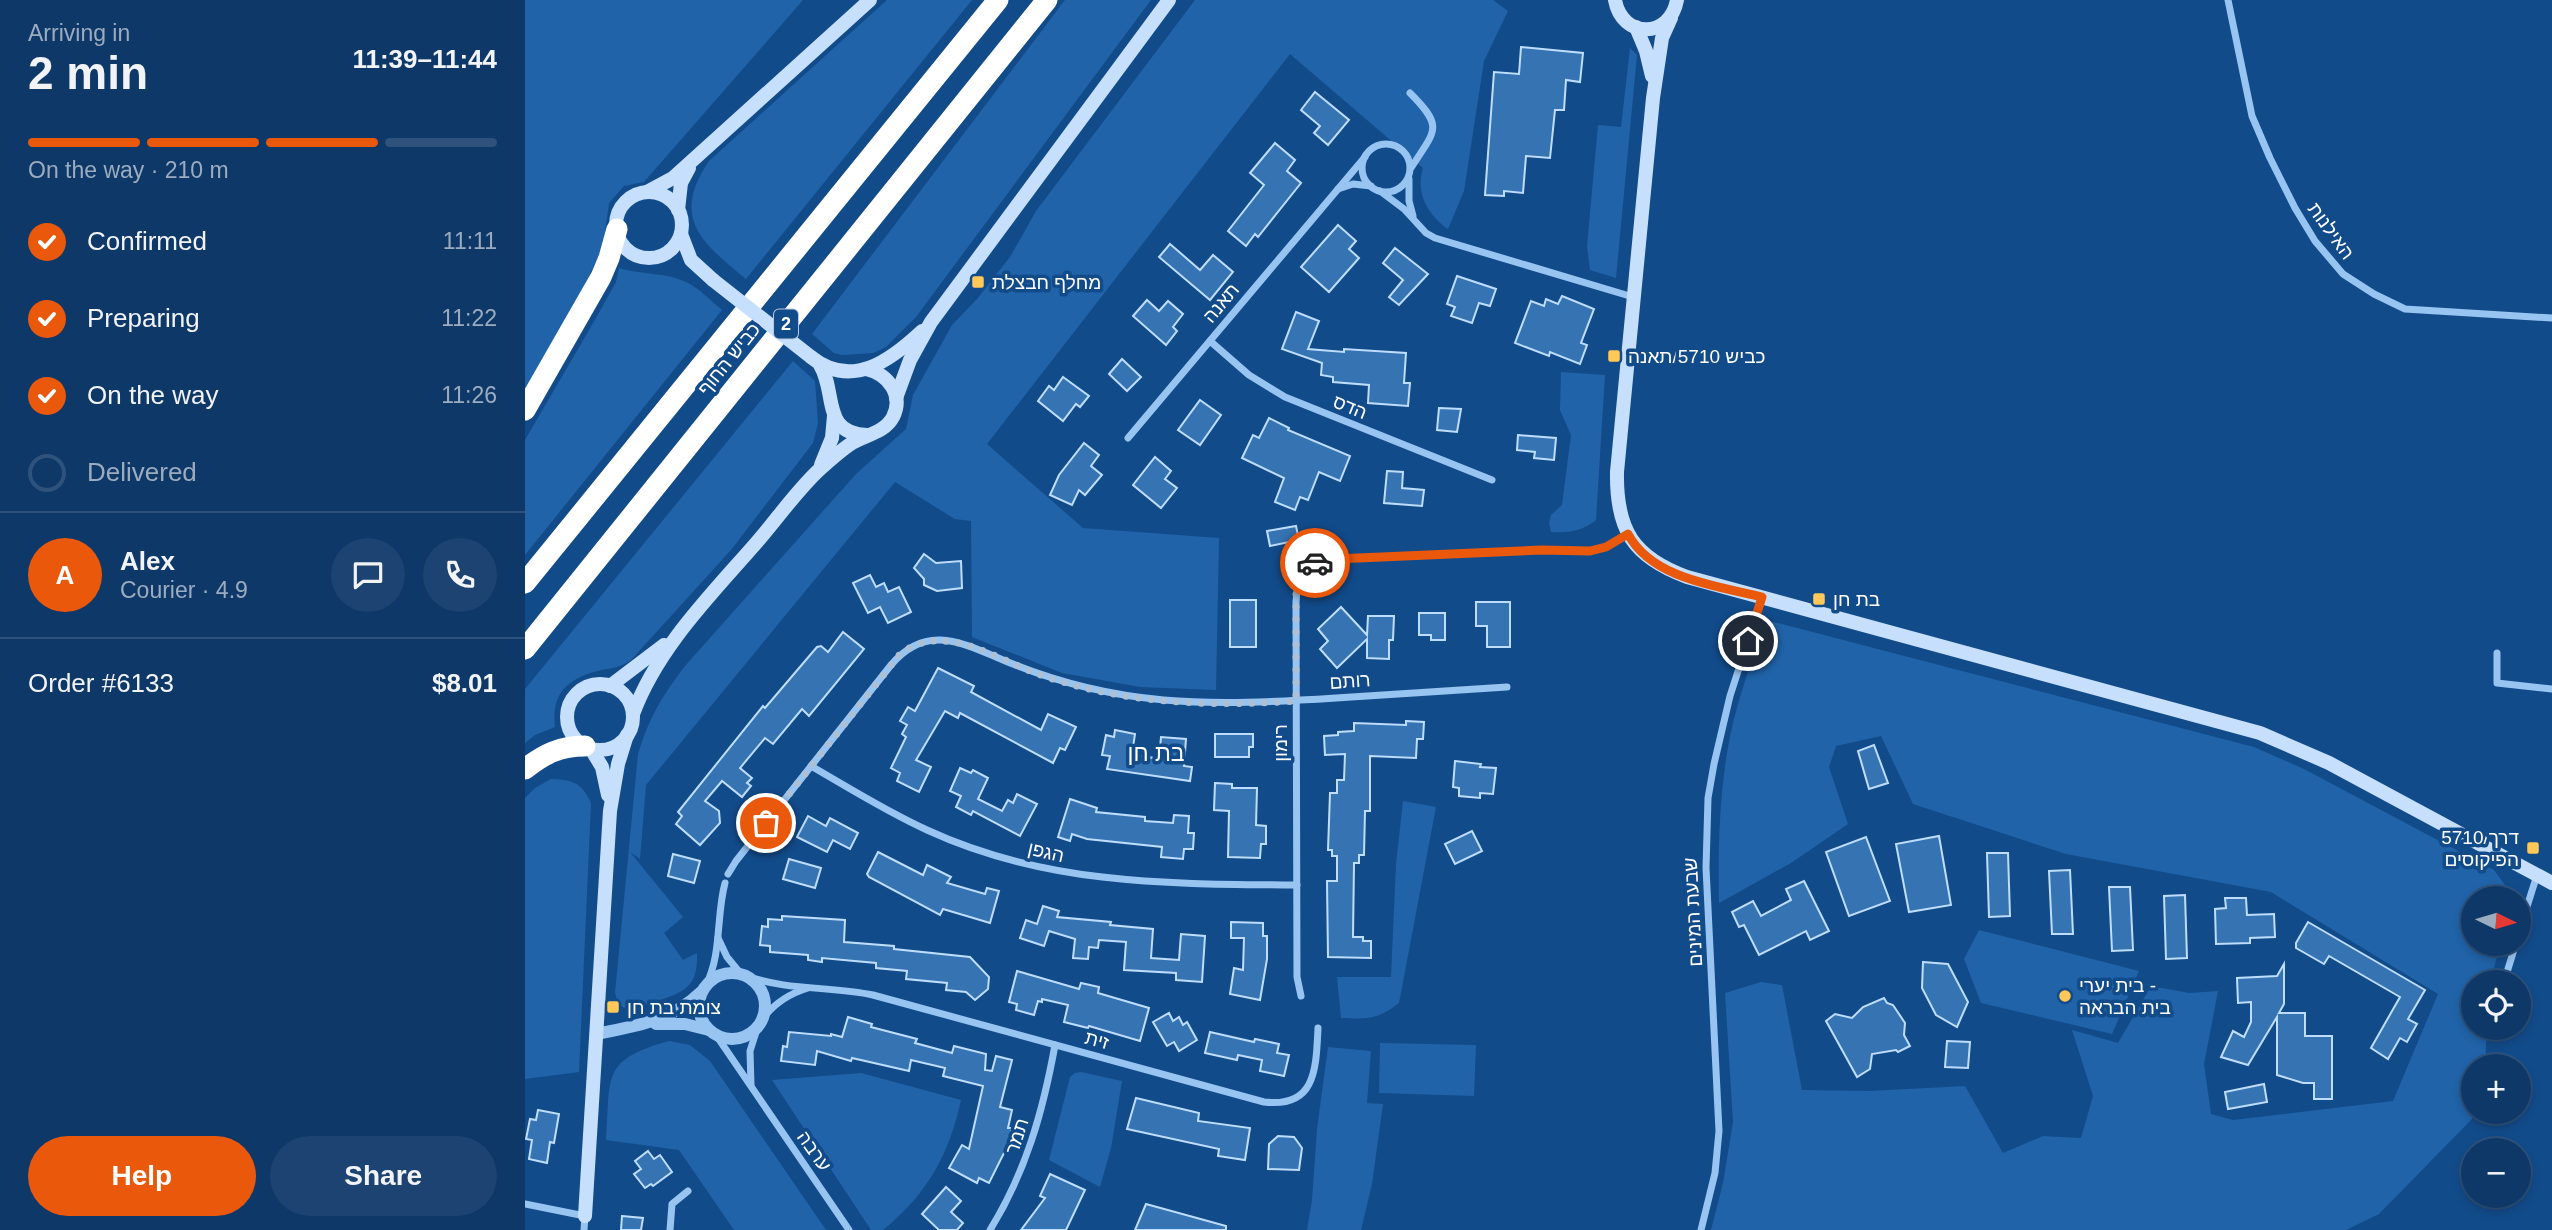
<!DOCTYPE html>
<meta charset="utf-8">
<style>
:root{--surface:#0e3868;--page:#1c4371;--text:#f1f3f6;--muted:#9bacc0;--line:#2e527c;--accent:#ea580c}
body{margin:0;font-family:Helvetica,"Noto Sans Hebrew",sans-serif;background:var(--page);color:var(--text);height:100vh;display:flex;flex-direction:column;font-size:26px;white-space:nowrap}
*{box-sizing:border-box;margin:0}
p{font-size:23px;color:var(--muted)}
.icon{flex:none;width:38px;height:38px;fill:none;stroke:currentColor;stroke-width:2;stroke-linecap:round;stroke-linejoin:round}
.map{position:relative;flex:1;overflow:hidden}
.details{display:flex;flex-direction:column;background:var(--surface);width:525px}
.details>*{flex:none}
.needle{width:46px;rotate:95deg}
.buttons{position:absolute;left:1936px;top:886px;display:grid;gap:14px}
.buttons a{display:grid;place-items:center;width:70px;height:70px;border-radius:50%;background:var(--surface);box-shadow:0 4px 10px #0003,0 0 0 2px var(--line);font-size:35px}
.pin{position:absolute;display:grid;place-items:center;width:60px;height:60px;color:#fff;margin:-30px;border:4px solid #fff;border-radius:50%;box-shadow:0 2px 7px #0007}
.courier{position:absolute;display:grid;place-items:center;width:70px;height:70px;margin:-35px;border:5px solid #ea580c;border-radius:50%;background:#fff;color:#222;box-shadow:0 2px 9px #0007}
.headline em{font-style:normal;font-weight:600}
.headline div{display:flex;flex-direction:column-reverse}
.headline{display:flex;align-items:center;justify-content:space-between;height:119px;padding:0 28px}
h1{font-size:46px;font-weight:600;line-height:52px}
.bar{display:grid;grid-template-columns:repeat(4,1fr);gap:10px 7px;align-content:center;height:84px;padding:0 28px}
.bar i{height:9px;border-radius:5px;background:var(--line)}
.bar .selected{background:var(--accent)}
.bar p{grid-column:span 4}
.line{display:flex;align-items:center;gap:18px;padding:0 28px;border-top:2px solid var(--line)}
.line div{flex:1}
.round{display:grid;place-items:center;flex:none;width:74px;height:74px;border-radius:37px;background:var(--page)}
ol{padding:0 28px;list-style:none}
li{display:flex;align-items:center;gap:21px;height:77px}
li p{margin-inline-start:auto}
li .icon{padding:7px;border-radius:50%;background:var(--accent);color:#fff;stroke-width:4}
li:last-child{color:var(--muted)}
li i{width:38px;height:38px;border:4px solid var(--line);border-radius:50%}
.cta{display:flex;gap:14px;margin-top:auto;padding:14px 28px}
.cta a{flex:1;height:80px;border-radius:42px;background:var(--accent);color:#fff;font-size:28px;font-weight:600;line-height:80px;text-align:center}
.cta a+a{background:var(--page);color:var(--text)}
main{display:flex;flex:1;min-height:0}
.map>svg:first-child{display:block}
.green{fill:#2063a8}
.building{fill:#3573b2;stroke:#beddfc;stroke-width:2}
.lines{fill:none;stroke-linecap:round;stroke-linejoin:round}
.minor{stroke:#98c4f1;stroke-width:7}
.tertiary{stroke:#98c4f1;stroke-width:12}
.secondary{stroke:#c6dffc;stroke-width:14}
.motorway{stroke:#fff;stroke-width:21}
.secondary-bridge{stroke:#c6dffc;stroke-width:14}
.done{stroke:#acc0d6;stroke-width:7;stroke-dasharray:0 12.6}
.route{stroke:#ea580c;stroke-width:9}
.poi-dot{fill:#ffc858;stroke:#124b8a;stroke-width:2.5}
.labels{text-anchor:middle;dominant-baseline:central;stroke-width:7;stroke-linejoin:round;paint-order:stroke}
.shield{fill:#124b8a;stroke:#b8c9dc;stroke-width:2}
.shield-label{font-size:18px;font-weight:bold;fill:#fff}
.street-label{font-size:19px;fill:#fff;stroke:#124b8a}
.poi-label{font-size:19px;fill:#fff;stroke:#124b8a;text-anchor:start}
.quarter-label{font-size:23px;fill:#fff;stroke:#124b8a}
</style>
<main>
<section class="details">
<div class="headline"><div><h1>2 min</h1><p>Arriving in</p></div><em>11:39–11:44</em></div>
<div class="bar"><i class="selected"></i><i class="selected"></i><i class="selected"></i><i></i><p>On the way · 210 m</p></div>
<ol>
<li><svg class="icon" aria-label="check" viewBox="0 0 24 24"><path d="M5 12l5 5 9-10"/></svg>Confirmed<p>11:11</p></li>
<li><svg class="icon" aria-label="check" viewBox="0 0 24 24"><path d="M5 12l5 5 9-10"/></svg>Preparing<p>11:22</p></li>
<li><svg class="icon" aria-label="check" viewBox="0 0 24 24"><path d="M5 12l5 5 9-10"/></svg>On the way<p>11:26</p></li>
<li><i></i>Delivered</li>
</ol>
<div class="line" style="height:126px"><b class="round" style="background:var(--accent);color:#fff">A</b><div><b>Alex</b><p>Courier · 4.9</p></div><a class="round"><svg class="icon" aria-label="chat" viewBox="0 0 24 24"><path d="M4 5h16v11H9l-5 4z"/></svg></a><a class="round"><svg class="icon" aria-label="phone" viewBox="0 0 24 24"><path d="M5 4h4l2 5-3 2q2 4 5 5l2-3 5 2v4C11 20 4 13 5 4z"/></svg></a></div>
<div class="line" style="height:91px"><div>Order #6133</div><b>$8.01</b></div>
<div class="cta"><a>Help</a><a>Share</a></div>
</section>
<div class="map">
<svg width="2027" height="1230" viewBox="0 0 2027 1230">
<rect width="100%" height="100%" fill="#124b8a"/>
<!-- green -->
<g class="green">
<path d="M0 0H278L119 182 99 186 84 203 78 247 30 346 0 400Z"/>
<path d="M362 0H447L221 279C177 243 145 218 184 161Z"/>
<path d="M540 0H626L391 317 361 347 348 353 317 355 309 353 287 334Z"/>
<path d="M670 0H968L983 11 959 61 939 191 923 229C903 215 890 193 898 168L765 54 462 444 558 528 694 538 691 690 615 687 537 673 447 637 446 521 430 519 370 482 121 785 115 859 105 852 158 917 139 933 158 960 172 953C173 986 161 992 131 1001 120 1004 110 1008 99 1008L93 1003 90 993 113 754C124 718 137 696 160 666L331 474 381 429 388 395 427 325 452 299 485 257 511 211Z"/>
<path d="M1105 48 1112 55 1091 278 1065 270 1062 246 1073 125 1096 127Z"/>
<path d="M94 268C116 275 140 272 161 282 174 288 186 301 197 310L0 555V440L71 318 91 282Z"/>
<path d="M268 361 290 381 293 423 288 443 206 550 106 660C92 670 80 668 65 673 37 683 27 698 30 727L10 735 0 743V689Z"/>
<path d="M1036 372 1080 375 1071 520C1057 531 1044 533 1026 532L1024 523 1026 515 1037 505 1046 435 1035 410Z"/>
<path d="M1241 620 1729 747 1779 769 1969 870 1985 892 1986 898H1948V943H1976L1965 982H1948V1027H1962L1960 1066H1948V1111H1950L1947 1119 1854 1214 1821 1230H1186L1198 1183 1208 1122 1200 993 1236 982 1257 985 1277 1090 1344 1091 1440 1086 1478 1153 1518 1136 1556 1138 1568 1096 1547 1030 1593 1043 1626 986 1664 993 1693 991 1679 1064 1686 1114 1708 1120 1868 1101 1913 994 1746 892 1541 854 1388 804 1356 736 1311 746 1304 767 1323 824 1266 863 1194 903C1193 853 1194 803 1202 753 1209 708 1226 663 1241 620Z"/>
<path d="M26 779C48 780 56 782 66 803L54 1072 0 1079V798L10 788Z"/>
<path d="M878 801 911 807 874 1003C852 1020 843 1019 816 1018L812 977H866L871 864Z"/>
<path d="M1454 930 1614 971 1587 1034 1456 1003 1439 959Z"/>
<path d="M144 1041 165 1045 185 1061 301 1230H209L154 1150 81 1140C86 1077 75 1060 144 1041Z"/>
<path d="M855 1043 951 1045 949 1096 854 1093Z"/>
<path d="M803 1047 846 1051 842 1103 858 1104 847 1184 836 1230H782L787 1200 792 1129Z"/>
<path d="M556 1072 597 1081 586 1148 575 1187 524 1160 545 1077 550 1073Z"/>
<path d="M336 1073 436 1100C424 1155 402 1194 358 1230H346L247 1080Z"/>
</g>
<!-- building -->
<g class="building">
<path d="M996 47 1058 53 1055 82 1041 80 1039 110H1030L1025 158 1001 156 998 193 979 191V196L960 195 969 72 994 74Z"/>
<path d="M790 92 824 120 803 145 789 133 795 126 776 110Z"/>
<path d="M750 143 770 160 762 171 776 183 733 237 730 234 721 246 703 231 739 185 725 173Z"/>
<path d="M813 225 831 241 824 249 834 258 804 292 776 267Z"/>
<path d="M645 244 675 270 688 255 708 272 685 300 634 257Z"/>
<path d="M870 248 903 274 874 305 864 297 878 280 858 263Z"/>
<path d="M932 276 971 289 965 306 954 303 947 323 926 316 930 307 922 304Z"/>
<path d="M1037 296 1069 309 1056 343 1062 345 1055 364 1025 352 1024 356 990 343 1006 301 1019 306 1021 299 1033 304Z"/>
<path d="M622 300 634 311 643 301 658 314 648 327 652 331 641 345 608 316Z"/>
<path d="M771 312 794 321 783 349 819 352V349L881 353 879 383H885L883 406 843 403 844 385 808 382V377L796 375 797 363 757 349Z"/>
<path d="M597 359 616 377 602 391 584 374Z"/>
<path d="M538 377 564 396 555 407 551 404 538 421 513 401 524 386 529 390Z"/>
<path d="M675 400 696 415 675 445 653 430Z"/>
<path d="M914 408 936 409 932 432 912 430Z"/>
<path d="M744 418 764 428 763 430 825 456 815 481 794 472 783 500 775 497 770 510 750 502 759 478 717 458 728 435 734 438Z"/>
<path d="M993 435 1031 438 1029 460 1009 458 1010 452 992 450Z"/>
<path d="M559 443 574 455 566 466 577 475 560 495 554 490 547 505 525 495 534 475Z"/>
<path d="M630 457 646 471 640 479 652 488 636 508 608 485Z"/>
<path d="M862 471 878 472 877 488 899 490 897 506 859 503Z"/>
<path d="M771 526 774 540 745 546 742 531Z"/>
<path d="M399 554 411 563 436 561 437 588 412 591 399 585V579L389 568Z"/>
<path d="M345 575 351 587 359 583 363 592 374 587 386 612 363 623 355 607 343 613 328 583Z"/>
<rect x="705" y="600" width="26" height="47"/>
<path d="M951 602H985V647H962V626H951Z"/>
<path d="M816 607 842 635 843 616H869L868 640H864V659L842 658V639L812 668 795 649 803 641 793 629Z"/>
<path d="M894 613H920V640H906V635H894Z"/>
<path d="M318 632 339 649 284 716 277 709 248 744 240 738 215 768 227 778 222 783 226 786 217 797 197 781 180 801 194 811 195 823 175 845 151 824 157 816 153 812 238 706 240 708 292 647 296 646 303 652Z"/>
<path d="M413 668 449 686 446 692 516 730 523 714 551 727 540 750 535 748 528 763 435 713 433 718 420 711 391 760 406 767 394 792 372 781 375 773 366 768 381 737 377 734 382 725 375 721 383 707 390 711Z"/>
<path d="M881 721 899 722 898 739H892L891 758 845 756V811H840L839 855H834V863H829L828 937H838V941H846V958L803 957 802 881H812V856H807V850H803L805 793H812V780H819L820 754 800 755 799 736 813 735V732L829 731V723L881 725Z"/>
<path d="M590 730 610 734 607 754 634 759 636 737 661 739 659 766 667 767 665 781 582 769 585 756 577 755 581 735 589 737Z"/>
<path d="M690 734H728V747H724V757H690Z"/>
<path d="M1349 745 1363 783 1344 789 1333 751Z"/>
<path d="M930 761 956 764 955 767 971 768 968 794 955 793V798L934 796V788L928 787Z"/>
<path d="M435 768 446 773 448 770 463 778 453 799 477 811 483 800 488 803 492 794 512 804 495 836 448 811 446 815 431 807 436 796 425 791Z"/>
<path d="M690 783 707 784V788H732L731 825 741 826V844H736L735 858 703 857 704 811 689 810Z"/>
<path d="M545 799 572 808 571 812 620 817V821L648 823 649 815 664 816 663 833H669L668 849H659L658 859 636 857 637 847 562 839 547 834 545 841 533 837Z"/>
<path d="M283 816 301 826 305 818 333 833 325 849 308 840 302 852 272 837Z"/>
<path d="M947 831 957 851 930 864 920 844Z"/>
<path d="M1414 836 1426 905 1384 912 1371 844Z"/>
<path d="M1341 837 1365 901 1324 916 1301 852Z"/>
<path d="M353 852 398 875 402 865 426 877 422 883 460 894 462 888 474 891 465 923 418 909 415 915 344 877 342 874Z"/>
<path d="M1462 853H1483L1485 916 1464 917Z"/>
<path d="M148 854 175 861 169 883 143 876Z"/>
<path d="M264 859 296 868 290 888 258 879Z"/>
<path d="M1545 870 1548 934H1527L1524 871Z"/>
<path d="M1279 881 1304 931 1285 940 1281 931 1234 955 1219 925 1214 927 1207 912 1228 901 1236 916 1266 900 1261 889Z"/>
<path d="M1584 887H1605L1608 950 1587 951Z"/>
<path d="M1660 895 1662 958 1641 959 1639 896Z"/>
<path d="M1700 898H1721L1722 915 1749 914 1750 937 1725 938V943L1691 944 1690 909 1701 908Z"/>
<path d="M518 906 534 911 532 917 586 922 585 925 628 929 626 958 654 960 656 934 680 936 677 982 651 980V973L599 970 601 942 574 940 573 948 564 947 563 959 548 958 550 939 524 931 519 946 495 938 501 920 512 924Z"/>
<path d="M257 916 320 920 319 942 369 946V949L445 957 464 977 463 989 450 1000 441 992 421 990 422 983 381 979 382 971 351 968V963L297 958V962L283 960V955L245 952V946L235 945 237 926 243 927V919L257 920Z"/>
<path d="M706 922 738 923V936H742V959L735 1000 705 994 709 968 718 970 719 938H706Z"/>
<path d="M1783 922 1900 990 1883 1019 1892 1024 1882 1042 1875 1038 1863 1059 1846 1048 1875 997 1804 956 1799 964 1771 948V943Z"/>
<path d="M1398 962 1423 964 1443 1002 1432 1027 1411 1015 1397 988Z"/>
<path d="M1759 964V1004L1754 1013H1780V1036H1807V1099H1789V1083H1778L1752 1075V1017L1723 1065 1696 1057 1708 1031 1719 1037 1726 1022V1002L1713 1003 1712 978 1752 976Z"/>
<path d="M492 971 554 989 556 983 574 987 573 993 624 1008 615 1041 564 1026 563 1028 539 1022 543 1005 517 999V1002L513 1001 509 1015 491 1010 492 1004 484 1002Z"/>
<path d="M1359 998 1362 1003 1368 1005 1380 1023 1379 1035 1385 1046 1373 1052 1371 1050 1347 1054 1345 1069 1332 1077 1301 1021 1310 1014 1327 1018 1338 1007Z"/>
<path d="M644 1013 648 1021 654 1017 658 1025 662 1022 672 1040 654 1051 649 1042 642 1046 628 1022Z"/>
<path d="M323 1017 347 1024 346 1027 392 1039 390 1043 427 1053 429 1046 461 1054 460 1070 467 1071 471 1056 487 1060 475 1107 487 1110 483 1128H487L483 1145 464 1183 454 1178 452 1183 424 1168 437 1145 444 1149 458 1086 418 1076 420 1068 386 1060 384 1071 327 1058 326 1061 292 1051 290 1065 256 1061 258 1046 262 1047 264 1032 306 1036V1034L317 1037Z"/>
<path d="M685 1032 729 1042 730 1039 754 1044 752 1053 764 1055 759 1076 735 1071 737 1060 713 1055 712 1060 680 1053Z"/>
<path d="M1422 1041 1445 1042 1443 1068 1420 1067Z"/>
<path d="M1739 1084 1742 1102 1703 1109 1700 1092Z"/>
<path d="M611 1098 674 1113 673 1121 725 1128 720 1160 693 1156 694 1149 602 1129Z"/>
<path d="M13 1110 34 1114 29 1143 25 1142 22 1163 4 1159 7 1140 1 1139 5 1119 11 1120Z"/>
<path d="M753 1136 769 1137 777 1148 774 1170 743 1169 744 1144Z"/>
<path d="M123 1151 129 1159 135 1155 147 1172 128 1186 126 1184 120 1188 109 1174 116 1169 110 1161Z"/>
<path d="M525 1174 560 1190 541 1230H496L520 1198 515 1196Z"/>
<path d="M421 1187 436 1201 426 1212 438 1223 432 1230H414L397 1214Z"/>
<path d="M621 1204 701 1226V1230H610Z"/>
<path d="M97 1216 118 1218 116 1230H96Z"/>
</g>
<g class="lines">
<!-- minor -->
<g class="minor">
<path d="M1703 0 1727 116 1745 158 1770 208 1790 241 1818 274 1849 294 1880 309 2027 318"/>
<path d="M885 93C920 128 910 130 886 168"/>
<circle cx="861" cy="168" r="24"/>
<path d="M884 179V201L888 216"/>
<path d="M813 189 828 184 846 186"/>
<path d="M855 191 879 209 901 233 910 238 1108 297"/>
<path d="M685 341 724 375 760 397 967 480"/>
<path d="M603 438 840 157"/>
<path d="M1972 653V683L2027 689"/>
<path d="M286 766C324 788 362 812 402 830 521 885 644 884 772 885"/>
<path d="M203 874 211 861 366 665C399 626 431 640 471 657 590 709 686 706 811 698 868 694 925 691 982 687"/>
<path d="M1993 935 2012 875"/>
<path d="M193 938 202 957 216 974"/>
<path d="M222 976C262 991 307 986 348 995L739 1102C791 1108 791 1069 793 1028"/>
<path d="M1979 982 1991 943"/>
<path d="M181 985C197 954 191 916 200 883"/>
<path d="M776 996 772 977 771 602C772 575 782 561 810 559L1016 550 1065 551 1081 547 1103 534"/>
<path d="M236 1021C248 1004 263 994 283 988"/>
<path d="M191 1035 324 1230"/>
<path d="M226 1085 225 1051 233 1026"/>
<path d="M0 1204 60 1216 59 1230"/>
<path d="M145 1230 147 1204 163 1191"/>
<path d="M465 1230C501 1172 518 1111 530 1045"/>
<path d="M1176 1230 1190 1173 1194 1131 1181 868 1183 798 1189 764 1205 696 1237 597"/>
</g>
<!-- tertiary -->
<g class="tertiary">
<circle cx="207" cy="1006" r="33"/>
<path d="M131 1024H160L184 1030"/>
<path d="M71 1034C111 1026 146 1021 176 992"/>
</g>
<!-- secondary -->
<g class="secondary">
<path d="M1090 0C1097 39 1145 39 1152 0"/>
<path d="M1146 18 1137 38 1128 98 1092 472C1091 530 1108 557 1162 577L1735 733 1804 763 2027 883"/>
<path d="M1111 27 1121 51 1127 76"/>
<path d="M122 192 148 178 345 0"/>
<circle cx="124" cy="225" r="33"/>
<path d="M153 210 156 183 164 168"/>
<path d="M156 234 166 260 188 280"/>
<path d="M286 357C327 390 366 360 397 331"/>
<path d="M295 365C312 392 296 434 342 435"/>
<path d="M371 398 385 360 406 322 644 0"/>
<path d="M296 465 307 438 309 416"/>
<circle cx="75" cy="717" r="33"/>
<path d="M85 686 139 645"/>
<path d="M108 714C133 647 186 595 232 542 253 518 272 490 295 469 304 461 314 452 324 445 338 435 359 434 368 417 379 395 363 374 341 369"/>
<path d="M66 749 77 767 83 795"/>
<path d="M60 1216 85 811 93 764 102 735"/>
</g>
<!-- motorway -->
<g class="motorway">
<path d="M0 410 76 277 84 258 92 229"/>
<path d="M0 583 473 0"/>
<path d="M0 649 522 0"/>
<path d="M0 769C19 754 35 746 60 746"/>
</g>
<!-- secondary-bridge -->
<path class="secondary-bridge" d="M188 280 286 357"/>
</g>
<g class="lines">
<!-- done -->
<path class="done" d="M241 823 375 654C420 620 473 661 519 676 600 704 686 707 771 701V590L777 573 790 563"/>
<!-- route -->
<path class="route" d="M790 563 810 559 1016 550 1065 551 1081 547 1103 534C1127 579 1192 586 1237 597L1223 641"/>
</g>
<!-- markers -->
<g class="poi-dot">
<rect x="446" y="275" width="14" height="14" rx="3.5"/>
<rect x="1082" y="349" width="14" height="14" rx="3.5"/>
<rect x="1287" y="592" width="14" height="14" rx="3.5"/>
<rect x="2001" y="841" width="14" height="14" rx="3.5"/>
<circle cx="1540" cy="996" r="7"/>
<rect x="81" y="1000" width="14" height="14" rx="3.5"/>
</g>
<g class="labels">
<!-- shield labels -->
<rect class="shield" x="249" y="309.5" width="24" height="29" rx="5"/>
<g class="shield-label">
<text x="261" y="324">2</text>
</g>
<!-- street labels -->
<g class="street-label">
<text transform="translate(1806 231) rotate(54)">האילנות</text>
<text transform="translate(696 303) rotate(-50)">תאנה</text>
<text transform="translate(204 359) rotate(-51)">כביש החוף</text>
<text transform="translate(825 407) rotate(22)">הדס</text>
<text transform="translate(825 681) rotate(-4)">רותם</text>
<text transform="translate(755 743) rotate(-90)">רימון</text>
<text transform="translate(521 852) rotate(13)">הגפן</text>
<text transform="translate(1168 912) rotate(-93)">שבעת המינים</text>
<text transform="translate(572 1040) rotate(15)">זית</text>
<text transform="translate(492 1136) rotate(-72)">תמר</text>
<text transform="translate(289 1151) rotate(55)">ערבה</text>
</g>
<!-- poi labels -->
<g class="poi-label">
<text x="467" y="282">מחלף חבצלת</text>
<text x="1103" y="356">כביש 5710/תאנה</text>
<text x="1308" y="599">בת חן</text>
<text x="1994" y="837" text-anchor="end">5710/דרך<tspan x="1994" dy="22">הפיקוסים</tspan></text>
<text x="1554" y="985">בית יערי -<tspan x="1554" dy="22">בית הבראה</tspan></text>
<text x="102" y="1007">צומת בת חן</text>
</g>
<!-- quarter labels -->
<g class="quarter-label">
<text x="631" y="753">בת חן</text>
</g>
</g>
</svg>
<div class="buttons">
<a><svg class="needle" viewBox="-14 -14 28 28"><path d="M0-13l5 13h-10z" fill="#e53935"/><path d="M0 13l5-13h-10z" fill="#9bacc0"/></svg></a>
<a><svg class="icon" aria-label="locate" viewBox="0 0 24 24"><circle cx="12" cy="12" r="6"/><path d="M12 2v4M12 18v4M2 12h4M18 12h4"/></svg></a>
<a>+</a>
<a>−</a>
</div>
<div class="pin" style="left:241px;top:823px;background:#ea580c"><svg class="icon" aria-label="bag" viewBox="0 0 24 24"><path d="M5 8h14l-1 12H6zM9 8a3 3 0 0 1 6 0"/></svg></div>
<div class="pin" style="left:1223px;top:641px;background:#1f2937"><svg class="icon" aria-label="home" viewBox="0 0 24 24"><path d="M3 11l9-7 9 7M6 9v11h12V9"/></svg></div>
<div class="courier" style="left:790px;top:563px"><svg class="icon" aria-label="car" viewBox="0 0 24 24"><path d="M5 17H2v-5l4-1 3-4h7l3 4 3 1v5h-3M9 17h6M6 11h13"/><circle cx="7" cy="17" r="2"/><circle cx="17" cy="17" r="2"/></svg></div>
</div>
</main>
